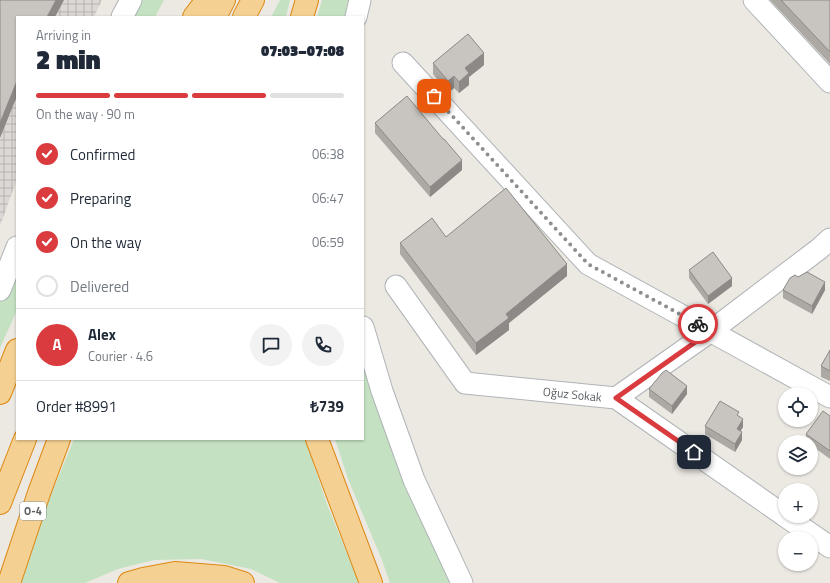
<!DOCTYPE html>
<meta charset="utf-8">
<style>
:root{--surface:#fff;--page:#f2f2f3;--text:#1f2937;--muted:#747a83;--line:#e0e1e3;--accent:#da3b3f}
body{margin:0;font-family:"Titillium Web",sans-serif;background:var(--page);color:var(--text);height:100vh;display:flex;flex-direction:column;font-size:15px;white-space:nowrap}
*{box-sizing:border-box;margin:0}
p{font-size:13px;color:var(--muted)}
.icon{flex:none;width:22px;height:22px;fill:none;stroke:currentColor;stroke-width:2;stroke-linecap:round;stroke-linejoin:round}
.map{position:relative;flex:1;overflow:hidden}
.drawer{position:absolute;left:16px;top:16px;width:348px;height:424px;display:flex;flex-direction:column;background:var(--surface);border-radius:0px;box-shadow:0 1px 3px #0004}
.drawer>*{flex:none}
.tools{position:absolute;left:778px;top:387px;display:grid;gap:8px}
.tools a{display:grid;place-items:center;width:40px;height:40px;border-radius:50%;background:var(--surface);box-shadow:0 1px 3px #0004;font-size:20px}
.pin{position:absolute;display:grid;place-items:center;width:34px;height:34px;color:#fff;margin:-17px;border-radius:8px;box-shadow:0 2px 6px #0006}
.courier{position:absolute;display:grid;place-items:center;width:40px;height:40px;margin:-20px;border:3px solid #da3b3f;border-radius:50%;background:#fff;color:#222;box-shadow:0 1px 5px #0007}
.headline em{font-style:normal;font-weight:800}
.headline div{display:flex;flex-direction:column-reverse}
.headline{display:flex;align-items:center;justify-content:space-between;height:68px;padding:0 20px}
h1{font-size:26px;font-weight:800;line-height:30px}
.bar{display:grid;grid-template-columns:repeat(4,1fr);gap:6px 4px;align-content:center;height:48px;padding:0 20px}
.bar i{height:5px;border-radius:3px;background:var(--line)}
.bar .active{background:var(--accent)}
.bar p{grid-column:span 4}
.line{display:flex;align-items:center;gap:10px;padding:0 20px;border-top:1px solid var(--line)}
.line div{flex:1}
.round{display:grid;place-items:center;flex:none;width:42px;height:42px;border-radius:21px;background:var(--page)}
ol{padding:0 20px;list-style:none}
li{display:flex;align-items:center;gap:12px;height:44px}
li p{margin-inline-start:auto}
li .icon{padding:4px;border-radius:50%;background:var(--accent);color:#fff;stroke-width:4}
li:last-child{color:var(--muted)}
li i{width:22px;height:22px;border:2px solid var(--line);border-radius:50%}
.map>svg:first-child{display:block}
.industrial{fill:url(#industrial-grid)}
.green{fill:#c4e2c1}
.lines{fill:none;stroke-linecap:round;stroke-linejoin:round}
.minor-casing{stroke:#b0b4b7;stroke-width:23}
.highway-casing{stroke:#dd8812;stroke-width:24}
.minor{stroke:#fff;stroke-width:21}
.highway{stroke:#f4d192;stroke-width:22}
.wall{fill:#aca9a4}
.shaded-wall{fill:#8c8986}
.building{fill:#c8c4bf;stroke:#8c8986}
.done{stroke:#8e8f8f;stroke-width:4;stroke-dasharray:0 7.2}
.route{stroke:#da3b3f;stroke-width:5}
.labels{text-anchor:middle;dominant-baseline:central;stroke-width:3;stroke-linejoin:round;paint-order:stroke}
.shield{fill:#fff;stroke:#8c8f91;stroke-width:1}
.shield-label{font-size:11px;font-weight:bold;fill:#5b5f62}
.street-label{font-size:12px;fill:#5b5f62;stroke:#fff}
</style>
<div class="map">
<svg width="830" height="583" viewBox="0 0 830 583">
<defs>
<pattern id="industrial-grid" width="8" height="8" patternUnits="userSpaceOnUse"><rect width="8" height="8" fill="#dbd8d5"/><path d="M0 4h8M4 0v8" fill="none" stroke="#b5b2b0"/></pattern>
</defs>
<rect width="100%" height="100%" fill="#ece9e3"/>
<!-- industrial -->
<path class="industrial" d="M0 0H102L94 17H17V179L0 226Z"/>
<!-- green -->
<g class="green">
<path d="M137 0H164L155 17H129Z"/>
<path d="M280 0H290L286 17H271Z"/>
<path d="M322 0H348L345 17H317Z"/>
<path d="M17 258V310L0 348V300Z"/>
<path d="M363 363 453 583H390L382 560 348 479 335 439H363Z"/>
<path d="M74 439H305L328 507 359 583H280L251 569 201 559 154 560 118 569 85 583H19L35 534Z"/>
</g>
<g class="lines">
<!-- minor casing -->
<g class="minor-casing">
<g id="minor">
<path d="M754 0 830 82"/>
<path d="M122 17 131 0"/>
<path d="M356 17 360 0"/>
<path d="M403 63 588 264 830 397"/>
<path id="s1" d="M396 286 465 383 616 398 785 516"/>
<path d="M0 290 17 247"/>
<path d="M363 327 382 391 414 480 462 583"/>
<path d="M616 398 711 331 819 249 830 239"/>
<path d="M785 516 830 547"/>
</g>
</g>
<!-- highway casing -->
<g class="highway-casing">
<g id="highway">
<path d="M194 17 207 0"/>
<path d="M215 17 224 0"/>
<path d="M244 17 253 0"/>
<path d="M302 17 307 0"/>
<path d="M0 393 17 350"/>
<path d="M317 439 371 583"/>
<path d="M0 503 25 439"/>
<path d="M9 583 39 493 59 439"/>
<path d="M129 583 143 579 175 573 224 577 243 583"/>
</g>
</g>
<!-- minor -->
<use href="#minor" class="minor"/>
<!-- highway -->
<use href="#highway" class="highway"/>
</g>
<!-- wall -->
<g class="wall">
<path d="M770 0H830V64Z"/>
<path d="M433 63 484 65 469 77V85L459 93 454 88 448 93 433 74Z"/>
<path d="M375 123 443 139 462 170 430 197 375 133Z"/>
<path d="M446 237 567 276 509 323V330L476 355 400 254V243Z"/>
<path d="M689 270 732 286 708 304 689 278Z"/>
<path d="M783 290H825L812 314 783 298Z"/>
<path d="M830 350V381L821 377V366Z"/>
<path d="M649 389 687 394 672 414 649 397Z"/>
<path d="M739 416 743 427 740 431 742 440 735 452 705 434V426Z"/>
<path d="M830 416V459L811 445V442H806V434Z"/>
</g>
<!-- shaded-wall -->
<g class="shaded-wall">
<path d="M56 0H64L55 17H47Z"/>
<path d="M484 53V65L469 77V85L459 93V82L465 68Z"/>
<path d="M454 76V88L448 93V81Z"/>
<path d="M17 81V96L0 138V123Z"/>
<path d="M462 160V170L430 197V187Z"/>
<path d="M567 264V276L509 323V330L476 355V343L506 314Z"/>
<path d="M732 278V286L708 304V296Z"/>
<path d="M825 282V290L812 314V306Z"/>
<path d="M687 386V394L672 414V406Z"/>
<path d="M743 419V427L737 437V429Z"/>
<path d="M742 432V440L735 452V444Z"/>
</g>
<!-- building -->
<g class="building">
<path d="M0 0H56L47 17H17V81L0 123Z"/>
<path d="M781 0H830V52Z"/>
<path d="M468 34 484 53 465 68 469 73 459 82 454 76 448 81 433 63Z"/>
<path d="M407 96 443 139H444L462 160 430 187 375 123Z"/>
<path d="M506 188 567 264 506 314 509 318 476 343 400 243 432 218 446 237Z"/>
<path d="M713 252 732 278 708 296 689 270Z"/>
<path d="M807 272 825 282 812 306 783 290 790 278 795 275 798 277Z"/>
<path d="M830 350V371L821 366Z"/>
<path d="M666 370 687 386 672 406 649 389 662 373Z"/>
<path d="M720 401 739 412 737 415 743 419 737 429 742 432 735 444 705 426Z"/>
<path d="M823 411 830 416V451L806 434Z"/>
</g>
<g class="lines">
<!-- done -->
<path class="done" d="M434 96 588 264 698 324"/>
<!-- route -->
<path class="route" d="M694 452 616 398 711 331 698 324"/>
</g>
<g class="labels">
<!-- shield labels -->
<rect class="shield" x="20" y="502" width="26" height="18" rx="3"/>
<g class="shield-label">
<text x="33" y="511">O-4</text>
</g>
<!-- street labels -->
<g class="street-label">
<text stroke="none"><textPath href="#s1" startOffset="227">Oğuz Sokak</textPath></text>
</g>
</g>
</svg>
<div class="tools">
<a><svg class="icon" aria-label="locate" viewBox="0 0 24 24"><circle cx="12" cy="12" r="6"/><path d="M12 2v4M12 18v4M2 12h4M18 12h4"/></svg></a>
<a><svg class="icon" aria-label="layers" viewBox="0 0 24 24"><path d="M12 4l9 5-9 5-9-5zM3 14l9 5 9-5"/></svg></a>
<a>+</a>
<a>−</a>
</div>
<div class="pin" style="left:434px;top:96px;background:#ea580c"><svg class="icon" aria-label="bag" viewBox="0 0 24 24"><path d="M5 8h14l-1 12H6zM9 8a3 3 0 0 1 6 0"/></svg></div>
<div class="pin" style="left:694px;top:452px;background:#1f2937"><svg class="icon" aria-label="home" viewBox="0 0 24 24"><path d="M3 11l9-7 9 7M6 9v11h12V9"/></svg></div>
<div class="courier" style="left:698px;top:324px"><svg class="icon" aria-label="bike" viewBox="0 0 24 24"><circle cx="6" cy="16" r="4"/><circle cx="18" cy="16" r="4"/><path d="M6 16l4-8h5l3 8M10 8l3 8H6M13 5h3"/></svg></div>
<section class="drawer">
<div class="headline"><div><h1>2 min</h1><p>Arriving in</p></div><em>07:03–07:08</em></div>
<div class="bar"><i class="active"></i><i class="active"></i><i class="active"></i><i></i><p>On the way · 90 m</p></div>
<ol>
<li><svg class="icon" aria-label="check" viewBox="0 0 24 24"><path d="M5 12l5 5 9-10"/></svg>Confirmed<p>06:38</p></li>
<li><svg class="icon" aria-label="check" viewBox="0 0 24 24"><path d="M5 12l5 5 9-10"/></svg>Preparing<p>06:47</p></li>
<li><svg class="icon" aria-label="check" viewBox="0 0 24 24"><path d="M5 12l5 5 9-10"/></svg>On the way<p>06:59</p></li>
<li><i></i>Delivered</li>
</ol>
<div class="line" style="height:72px"><b class="round" style="background:var(--accent);color:#fff">A</b><div><b>Alex</b><p>Courier · 4.6</p></div><a class="round"><svg class="icon" aria-label="chat" viewBox="0 0 24 24"><path d="M4 5h16v11H9l-5 4z"/></svg></a><a class="round"><svg class="icon" aria-label="phone" viewBox="0 0 24 24"><path d="M5 4h4l2 5-3 2q2 4 5 5l2-3 5 2v4C11 20 4 13 5 4z"/></svg></a></div>
<div class="line" style="height:52px"><div>Order #8991</div><b>₺739</b></div>
</section>
</div>
